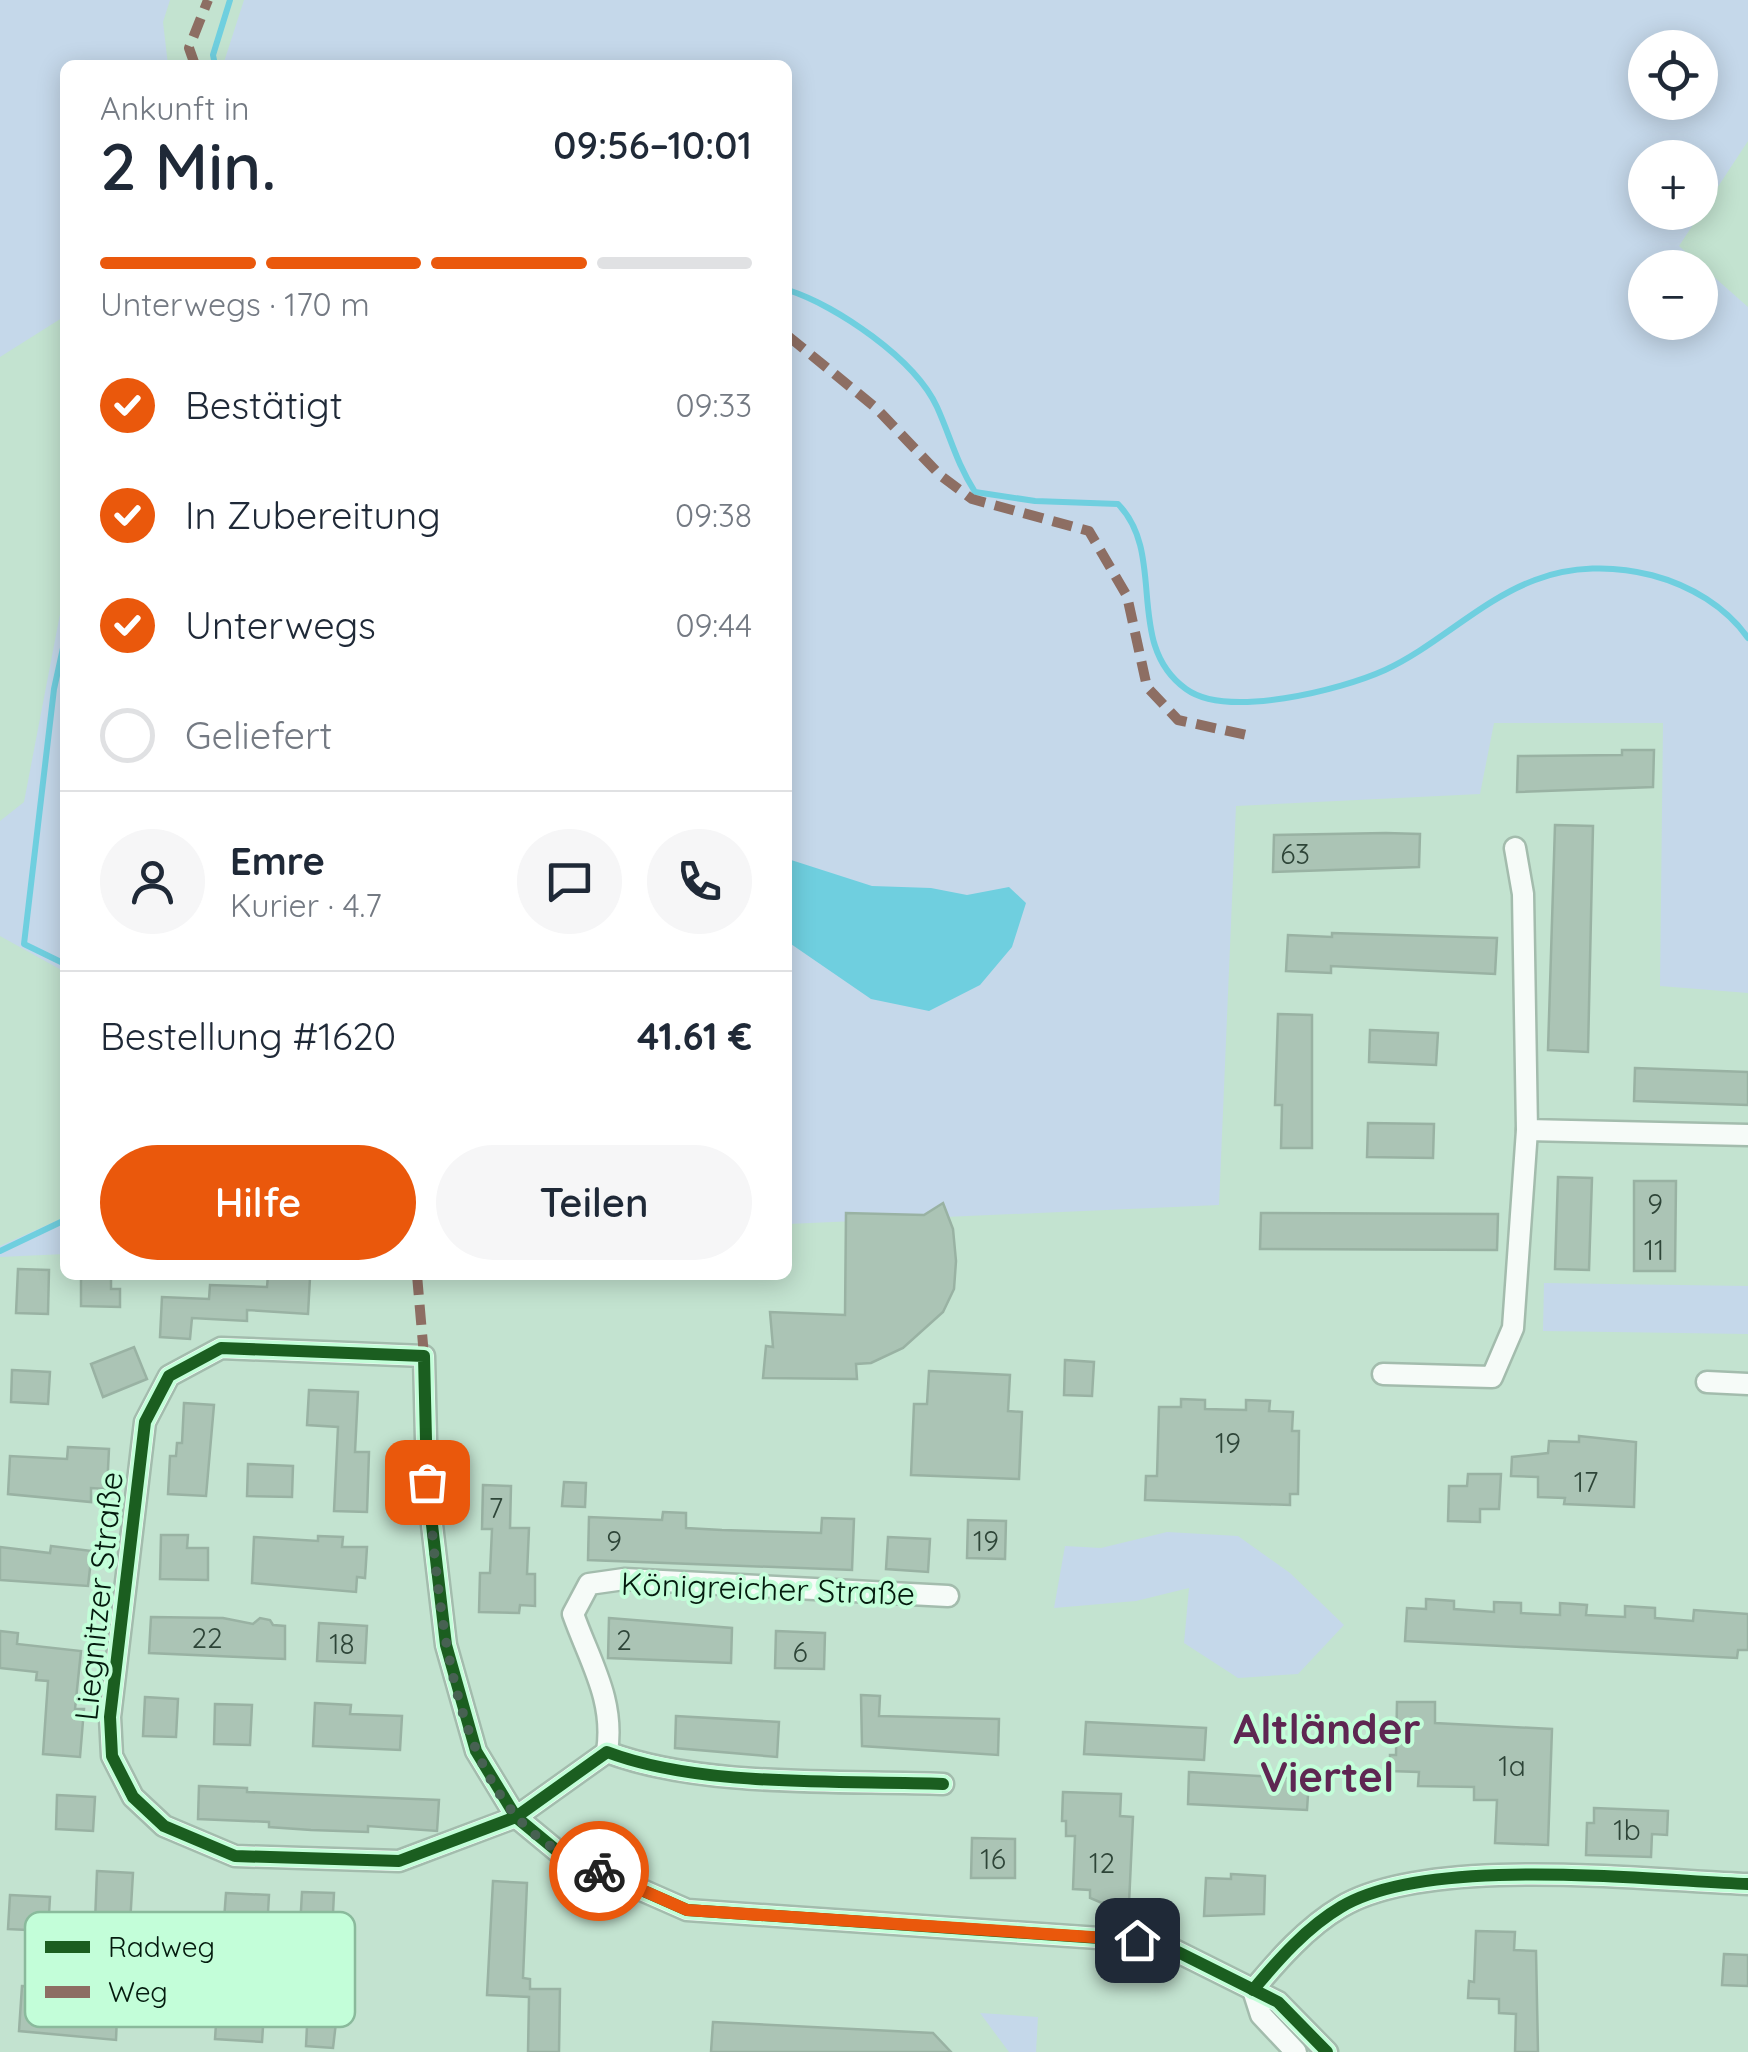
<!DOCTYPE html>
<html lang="de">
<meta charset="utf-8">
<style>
:root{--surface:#fff;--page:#f6f6f7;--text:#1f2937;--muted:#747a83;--line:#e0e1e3;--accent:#ea580c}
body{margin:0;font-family:Quicksand,sans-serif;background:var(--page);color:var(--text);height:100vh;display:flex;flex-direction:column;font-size:38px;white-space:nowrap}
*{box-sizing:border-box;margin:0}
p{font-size:32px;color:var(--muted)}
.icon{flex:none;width:55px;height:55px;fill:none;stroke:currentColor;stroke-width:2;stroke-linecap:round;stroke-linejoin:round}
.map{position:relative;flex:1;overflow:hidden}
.side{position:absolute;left:60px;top:60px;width:732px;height:1220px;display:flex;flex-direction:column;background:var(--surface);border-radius:15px;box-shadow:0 5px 25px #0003}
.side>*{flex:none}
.tools{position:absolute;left:1628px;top:30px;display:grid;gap:20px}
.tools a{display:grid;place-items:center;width:90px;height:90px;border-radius:50%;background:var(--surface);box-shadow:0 5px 25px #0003;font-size:50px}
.pin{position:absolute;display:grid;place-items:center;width:85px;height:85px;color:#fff;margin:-42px;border-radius:20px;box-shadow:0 5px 15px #0006}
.courier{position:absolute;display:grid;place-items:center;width:100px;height:100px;margin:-50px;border:8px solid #ea580c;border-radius:50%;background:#fff;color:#222;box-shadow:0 2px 12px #0007}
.head em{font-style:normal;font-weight:600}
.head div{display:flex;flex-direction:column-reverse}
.head{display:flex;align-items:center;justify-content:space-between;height:170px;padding:0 40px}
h1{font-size:65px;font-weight:600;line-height:75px}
.bar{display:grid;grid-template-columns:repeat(4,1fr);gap:15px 10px;align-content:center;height:120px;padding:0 40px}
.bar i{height:12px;border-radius:8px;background:var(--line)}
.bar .current{background:var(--accent)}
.bar p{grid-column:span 4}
.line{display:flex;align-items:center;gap:25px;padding:0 40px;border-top:2px solid var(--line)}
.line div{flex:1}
.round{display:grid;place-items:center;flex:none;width:105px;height:105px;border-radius:52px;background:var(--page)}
ol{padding:0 40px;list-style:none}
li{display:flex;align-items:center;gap:30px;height:110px}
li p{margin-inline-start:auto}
li .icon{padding:10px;border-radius:50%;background:var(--accent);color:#fff;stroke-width:4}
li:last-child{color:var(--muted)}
li i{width:55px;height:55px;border:5px solid var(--line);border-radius:50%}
.cta{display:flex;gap:20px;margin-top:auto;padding:20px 40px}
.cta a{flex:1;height:115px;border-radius:60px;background:var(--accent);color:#fff;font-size:40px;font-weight:600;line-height:115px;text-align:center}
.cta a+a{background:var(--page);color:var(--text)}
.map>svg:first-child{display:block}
.green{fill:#c5d8ea;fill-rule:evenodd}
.water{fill:#6fcfdf}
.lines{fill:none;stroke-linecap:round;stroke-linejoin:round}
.stream{stroke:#6fcfdf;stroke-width:6}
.building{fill:#abc4b5;stroke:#99b2a3;stroke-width:2.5}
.street-casing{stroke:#a3bcad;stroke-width:25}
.street{stroke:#f6fbf8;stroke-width:20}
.quiet{stroke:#8d6e63;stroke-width:10;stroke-dasharray:20 10;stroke-linecap:butt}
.cycleway-casing{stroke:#c3fed9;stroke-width:19}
.cycleway{stroke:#1b5e20;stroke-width:12}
.done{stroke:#476152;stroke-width:10;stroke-dasharray:0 18}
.route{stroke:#ea580c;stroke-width:12}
.labels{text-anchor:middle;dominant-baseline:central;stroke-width:8;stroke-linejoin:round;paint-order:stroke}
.number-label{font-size:28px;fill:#2e4538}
.street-label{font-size:32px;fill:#041b0e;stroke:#c3fed9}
.district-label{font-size:42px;font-weight:bold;fill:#5e2752;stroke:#c3fed9}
.key{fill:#c3fed9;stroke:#8aba9c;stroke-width:2.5}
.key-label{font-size:28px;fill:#041b0e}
</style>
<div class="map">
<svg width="1748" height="2052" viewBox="0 0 1748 2052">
<rect width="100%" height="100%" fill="#c3e3d0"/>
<!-- green -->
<g class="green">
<path d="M0 0H170L163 22 168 65H65V316L0 357Z"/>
<path d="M244 0H1748V141L1679 246 1748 307V993L1660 986 1663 723H1494L1480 794 1236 806 1219 1205 788 1224V65H223ZM1645 48H1700V102H1645ZM1645 158H1700V212H1645ZM1645 268H1700V322H1645Z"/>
<path d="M65 588V972L0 936V821L24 802Z"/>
<path d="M65 1217V1254L0 1257V1246Z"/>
<path d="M1544 1283 1748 1286V1334L1543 1331Z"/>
<path d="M1167 1532 1238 1536 1290 1573 1344 1625 1298 1674 1238 1678 1184 1643 1189 1588 1136 1601 1054 1608 1065 1546 1101 1548Z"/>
<path d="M980 2013 1038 2017 1036 2052H1009Z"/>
</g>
<!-- water -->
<path class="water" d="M788 859 872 886 931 888 967 895 1009 887 1026 903 1012 947 980 985 929 1011 871 999 788 942Z"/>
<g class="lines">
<!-- stream -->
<g class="stream">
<path d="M215 65 213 55 230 0"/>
<path d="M788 290C837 306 915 359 937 407 951 438 956 462 975 492L1035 501 1118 504C1168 555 1123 644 1186 689 1227 719 1341 690 1385 670 1437 646 1481 600 1535 580 1607 552 1704 576 1748 638"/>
<path d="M65 639 54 689 24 944 65 964"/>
<path d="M0 1251 65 1220"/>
</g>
</g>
<!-- building -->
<g class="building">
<path d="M1622 750H1654L1653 787 1517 792 1518 756 1622 755Z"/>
<path d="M1555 825 1593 826 1588 1052 1548 1050Z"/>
<path d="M1386 833 1420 834 1419 867 1273 872 1274 835Z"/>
<path d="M1332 933 1497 938 1495 974 1331 966V973L1286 971 1288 935 1332 937Z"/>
<path d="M1278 1014 1312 1015V1148H1281L1282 1105H1275Z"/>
<path d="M1370 1030 1438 1033 1436 1065 1369 1062Z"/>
<path d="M1635 1068 1748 1072V1105L1634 1101Z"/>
<path d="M1368 1123 1434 1124 1433 1158 1367 1157Z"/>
<path d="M1558 1177 1592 1178 1589 1270 1555 1269Z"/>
<path d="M1634 1181H1676L1675 1271H1634Z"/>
<path d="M943 1203 953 1229 956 1261 954 1289 943 1312 903 1348 871 1363 856 1364 857 1379 763 1378 766 1346 773 1347 770 1312 845 1315 846 1213 924 1215Z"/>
<path d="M1261 1213 1498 1214 1497 1250 1260 1249Z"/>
<path d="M18 1269 49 1270 48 1314 16 1313Z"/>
<path d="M81 1275H111V1289H120V1307L81 1306Z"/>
<path d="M268 1275 310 1278 308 1314 247 1310V1321L192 1318 190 1339 160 1337 162 1297 209 1299 210 1285 267 1287Z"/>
<path d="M134 1347 147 1379 103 1397 91 1364Z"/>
<path d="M1065 1360 1094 1362 1092 1396 1064 1395Z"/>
<path d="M12 1370 50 1372 48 1404 11 1402Z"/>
<path d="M929 1371 1010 1375 1008 1411 1022 1412 1019 1479 911 1475 914 1404H927Z"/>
<path d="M309 1390 358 1392 355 1452H369L367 1512 334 1511 338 1427 307 1425Z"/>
<path d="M1181 1399 1205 1400V1409L1246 1410V1400L1270 1401 1269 1411 1293 1412 1292 1431H1299L1298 1494H1290V1505L1145 1500 1146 1476H1157L1159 1407H1181Z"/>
<path d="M184 1403 214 1405 206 1496 168 1494 170 1456H176L177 1443H182Z"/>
<path d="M1579 1436 1636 1442 1634 1507 1564 1504 1565 1498 1538 1497V1477L1511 1476 1512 1457 1548 1453 1549 1441 1579 1442Z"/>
<path d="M68 1447 109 1449 107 1489 91 1488V1502L8 1494 10 1456 67 1459Z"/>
<path d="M248 1464 293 1466 292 1497 247 1496Z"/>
<path d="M1468 1474H1501L1499 1509H1480V1522L1448 1521 1449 1486H1467Z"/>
<path d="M564 1482 586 1483 585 1507 562 1506Z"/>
<path d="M483 1485 511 1486 510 1528H529L527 1574H535V1606L520 1605 519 1613 479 1612 480 1573H490L492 1529H482Z"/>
<path d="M663 1512 686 1513V1528L722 1530 821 1533 822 1518 854 1519 852 1570 588 1560 589 1517 662 1520Z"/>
<path d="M968 1520 1006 1521 1005 1559 967 1558Z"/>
<path d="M161 1535H188L187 1548H208V1580L160 1579Z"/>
<path d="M318 1536 343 1537 342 1547H367L365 1578 357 1577 356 1592 252 1583 254 1537 318 1541Z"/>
<path d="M888 1537 930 1539 928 1572 886 1569Z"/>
<path d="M51 1546 92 1551 88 1586 0 1580V1547L50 1553Z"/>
<path d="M1426 1599 1454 1601V1609L1494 1612V1602L1521 1603V1613L1560 1615V1603L1587 1605 1586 1615 1625 1617V1606L1655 1608V1618L1693 1621 1694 1610 1748 1614V1650H1738L1737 1658 1405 1641 1407 1608 1426 1609Z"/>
<path d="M151 1617 223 1618 253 1624 260 1618 270 1620 273 1625 285 1626V1659L149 1653Z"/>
<path d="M609 1618 732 1628 731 1663 608 1658Z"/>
<path d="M319 1623 367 1626 365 1663 317 1661Z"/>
<path d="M0 1631 18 1633 17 1644 81 1651 75 1709H84L80 1757 43 1754 48 1681 36 1680 37 1672 0 1668Z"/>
<path d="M776 1631 825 1633 824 1669 775 1668Z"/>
<path d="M861 1695 880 1696 879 1716 999 1719 998 1755 862 1746Z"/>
<path d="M145 1697 178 1699 176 1737 143 1736Z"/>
<path d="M1397 1702H1435V1723L1552 1729 1548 1845 1495 1843 1497 1800H1474V1787L1418 1786 1419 1772 1390 1771V1755H1396Z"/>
<path d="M315 1703 351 1705 350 1714 402 1716 400 1750 313 1746Z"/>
<path d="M215 1704 252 1705 250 1745 214 1744Z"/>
<path d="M676 1716 779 1722 777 1757 675 1748Z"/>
<path d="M1086 1722 1206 1728 1204 1760 1084 1754Z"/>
<path d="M1189 1772 1309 1779 1307 1810 1188 1804Z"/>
<path d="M199 1786 247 1788V1792L439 1800 437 1831 368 1826V1832L311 1830 269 1827V1822L198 1819Z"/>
<path d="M1063 1792 1121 1794 1120 1816 1133 1817 1129 1904 1102 1903 1090 1898V1890L1073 1889 1075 1836H1066V1821H1062Z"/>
<path d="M57 1795 95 1797 93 1831 56 1829Z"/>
<path d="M1594 1808 1668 1811 1667 1835 1652 1834 1651 1857 1586 1855 1587 1823H1594Z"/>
<path d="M972 1838 1015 1839V1878H971Z"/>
<path d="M97 1871 133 1873 130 1924 95 1922Z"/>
<path d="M1231 1874 1265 1876 1264 1914 1204 1916 1206 1878 1231 1879Z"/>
<path d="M493 1881 527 1883 523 1978 530 1979V1989H560L559 2052H528L529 1997 487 1995Z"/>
<path d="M302 1892 334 1893 331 1953 344 1954 333 2048 306 2046 312 1928H300Z"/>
<path d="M226 1893 269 1895 266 1946 199 1942 198 1950 163 1948 164 1917 224 1920Z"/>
<path d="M10 1895 50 1897 48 1931 8 1929Z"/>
<path d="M1476 1931 1515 1932 1514 1950 1536 1951 1538 2052H1515L1516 2014 1499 2013V1999L1468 1998 1469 1981 1474 1982Z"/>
<path d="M1724 1954 1748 1955V1986L1722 1985Z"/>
<path d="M22 1986 118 1992 116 2040 19 2031Z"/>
<path d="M217 2009 264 2012 262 2042 215 2039Z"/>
<path d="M713 2022 933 2033 951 2052H711Z"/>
</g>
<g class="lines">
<!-- street casing -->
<g class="street-casing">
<g id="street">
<path d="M1515 848 1523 894 1527 1130 1748 1135"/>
<path d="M1383 1374 1492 1377 1513 1328 1527 1130"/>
<path d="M1707 1382 1748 1384"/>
<path d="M607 1752C615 1700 590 1662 573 1614L589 1584 624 1579 948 1596"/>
<path d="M943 1784C840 1780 702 1788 607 1752L516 1817 399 1861 235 1856 164 1826 133 1797 112 1756 110 1717 145 1422 169 1376 221 1348 424 1356 427 1482 446 1645 476 1751 516 1817 562 1855 687 1910 1158 1942 1278 2002 1327 2052"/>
<path d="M1253 1990C1278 1960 1307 1927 1341 1907 1428 1855 1644 1880 1748 1884"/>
<path d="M1253 1990 1261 2015 1296 2052"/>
</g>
</g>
<!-- street -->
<use href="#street" class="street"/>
<!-- quiet -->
<g class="quiet">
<path d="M195 65 189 48 208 0"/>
<path d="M788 336 876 408 941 476 972 499 1089 531 1127 596 1147 687 1178 720 1251 736"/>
<path d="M417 1275 424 1356"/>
</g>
<!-- cycleway casing -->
<g class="cycleway-casing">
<g id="cycleway">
<path d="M943 1784C840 1780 702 1788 607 1752L516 1817 399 1861 235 1856 164 1826 133 1797 112 1756 110 1717 145 1422 169 1376 221 1348 424 1356 427 1482 446 1645 476 1751 516 1817 562 1855 687 1910 1158 1942 1278 2002 1327 2052"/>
<path d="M1253 1990C1278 1960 1307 1927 1341 1907 1428 1855 1644 1880 1748 1884"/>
</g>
</g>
<!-- cycleway -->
<use href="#cycleway" class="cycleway"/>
</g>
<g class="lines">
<!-- done -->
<path class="done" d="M427 1482C439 1588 444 1733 517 1817 539 1843 569 1858 599 1871"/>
<!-- route -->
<path class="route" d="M599 1871 687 1910 1137 1940"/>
</g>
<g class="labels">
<!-- number labels -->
<g class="number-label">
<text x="1295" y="853">63</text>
<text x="1655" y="1203">9</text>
<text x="1654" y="1249">11</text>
<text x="1228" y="1442">19</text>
<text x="1586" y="1481">17</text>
<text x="496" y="1507">7</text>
<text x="614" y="1540">9</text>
<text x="986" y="1540">19</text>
<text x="207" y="1637">22</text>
<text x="624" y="1639">2</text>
<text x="342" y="1643">18</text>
<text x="800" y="1651">6</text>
<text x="1512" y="1765">1a</text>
<text x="1627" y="1829">1b</text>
<text x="993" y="1858">16</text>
<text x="1102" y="1862">12</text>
</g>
<!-- street labels -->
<g class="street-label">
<text transform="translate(768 1588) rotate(2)">Königreicher Straße</text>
<text transform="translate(98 1596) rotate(-84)">Liegnitzer Straße</text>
</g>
<!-- district labels -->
<g class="district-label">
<text x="1327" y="1728">Altländer<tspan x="1327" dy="48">Viertel</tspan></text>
</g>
</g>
<!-- legend -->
<rect x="25" y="1912" width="330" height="115" rx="15" class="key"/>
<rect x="45" y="1941" width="45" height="12" fill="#1b5e20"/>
<rect x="45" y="1986" width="45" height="12" fill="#8d6e63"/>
<g class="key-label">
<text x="108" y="1957">Radweg</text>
<text x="108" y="2002">Weg</text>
</g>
</svg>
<div class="tools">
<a><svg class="icon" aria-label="locate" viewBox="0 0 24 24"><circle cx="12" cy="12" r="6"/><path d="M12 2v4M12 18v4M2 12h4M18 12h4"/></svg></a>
<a>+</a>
<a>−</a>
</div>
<div class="pin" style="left:427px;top:1482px;background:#ea580c"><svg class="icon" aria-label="bag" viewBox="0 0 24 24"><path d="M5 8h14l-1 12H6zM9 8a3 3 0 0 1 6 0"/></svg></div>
<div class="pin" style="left:1137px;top:1940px;background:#1f2937"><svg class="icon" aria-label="home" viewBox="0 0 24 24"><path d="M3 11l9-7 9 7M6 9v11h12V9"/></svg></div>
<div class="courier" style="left:599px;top:1871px"><svg class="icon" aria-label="bike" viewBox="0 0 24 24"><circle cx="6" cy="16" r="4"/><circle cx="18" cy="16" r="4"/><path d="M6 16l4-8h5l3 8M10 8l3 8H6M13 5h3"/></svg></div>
<section class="side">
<div class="head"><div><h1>2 Min.</h1><p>Ankunft in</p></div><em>09:56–10:01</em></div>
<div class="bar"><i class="current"></i><i class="current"></i><i class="current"></i><i></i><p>Unterwegs · 170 m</p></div>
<ol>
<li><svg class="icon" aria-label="check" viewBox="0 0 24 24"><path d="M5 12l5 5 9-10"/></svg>Bestätigt<p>09:33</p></li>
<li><svg class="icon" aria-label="check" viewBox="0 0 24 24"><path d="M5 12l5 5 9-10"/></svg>In Zubereitung<p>09:38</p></li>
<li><svg class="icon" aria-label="check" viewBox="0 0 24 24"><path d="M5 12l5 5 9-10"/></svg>Unterwegs<p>09:44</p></li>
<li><i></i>Geliefert</li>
</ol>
<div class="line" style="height:180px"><a class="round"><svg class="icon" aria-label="person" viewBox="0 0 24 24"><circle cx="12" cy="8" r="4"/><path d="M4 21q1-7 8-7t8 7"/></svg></a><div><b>Emre</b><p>Kurier · 4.7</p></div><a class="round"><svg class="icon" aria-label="chat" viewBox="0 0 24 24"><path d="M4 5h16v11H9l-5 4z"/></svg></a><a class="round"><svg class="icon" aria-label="phone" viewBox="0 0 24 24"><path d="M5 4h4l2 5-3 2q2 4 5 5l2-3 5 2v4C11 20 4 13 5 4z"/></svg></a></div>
<div class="line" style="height:130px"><div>Bestellung #1620</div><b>41.61 €</b></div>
<div class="cta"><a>Hilfe</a><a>Teilen</a></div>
</section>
</div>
